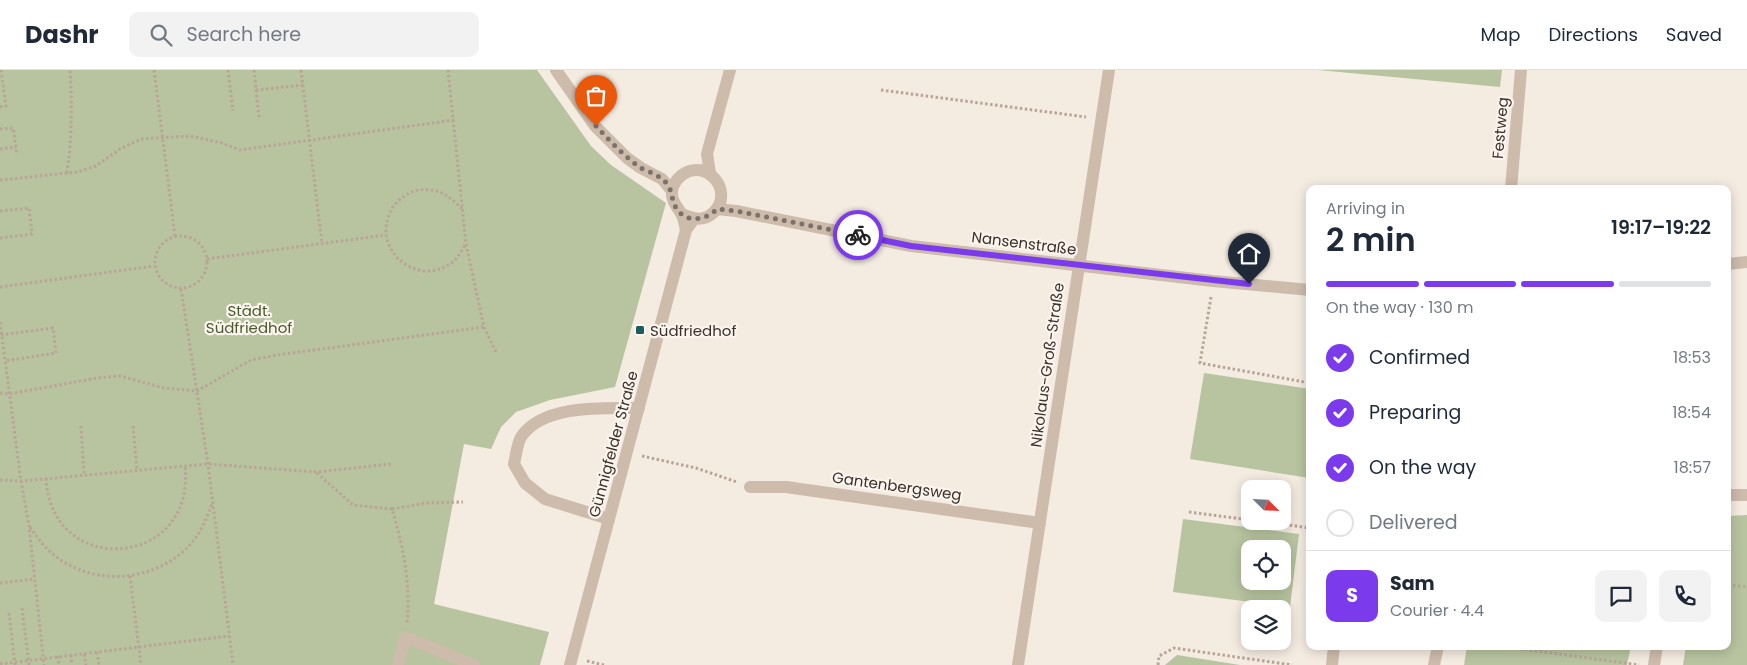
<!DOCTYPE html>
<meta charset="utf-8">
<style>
:root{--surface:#fff;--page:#f2f2f3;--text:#1f2937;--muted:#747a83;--line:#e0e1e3;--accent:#7c3aed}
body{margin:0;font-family:Poppins,sans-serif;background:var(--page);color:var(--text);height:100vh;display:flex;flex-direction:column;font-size:19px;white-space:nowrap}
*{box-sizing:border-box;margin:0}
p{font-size:16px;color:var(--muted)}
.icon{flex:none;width:28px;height:28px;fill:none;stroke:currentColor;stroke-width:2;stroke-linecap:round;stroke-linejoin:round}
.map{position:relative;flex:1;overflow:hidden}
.sheet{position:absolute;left:1306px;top:115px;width:425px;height:465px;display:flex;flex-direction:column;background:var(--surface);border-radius:10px;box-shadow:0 2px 12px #0003}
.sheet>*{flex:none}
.needle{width:32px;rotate:114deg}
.fabs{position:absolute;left:1241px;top:410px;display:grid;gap:10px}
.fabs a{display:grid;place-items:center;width:50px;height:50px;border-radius:10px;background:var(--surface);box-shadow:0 2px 12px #0003;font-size:25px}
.pin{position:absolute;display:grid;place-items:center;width:42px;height:42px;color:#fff;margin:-51px -21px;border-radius:50% 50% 50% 0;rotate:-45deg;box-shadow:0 0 5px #0007}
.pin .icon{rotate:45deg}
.courier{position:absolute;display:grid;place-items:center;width:50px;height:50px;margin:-25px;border:4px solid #7c3aed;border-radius:50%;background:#fff;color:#222;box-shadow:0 1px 6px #0007}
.summary em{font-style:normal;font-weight:600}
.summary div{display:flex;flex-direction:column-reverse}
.summary{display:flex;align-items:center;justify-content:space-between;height:85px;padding:0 20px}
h1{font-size:32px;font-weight:600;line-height:38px}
.bar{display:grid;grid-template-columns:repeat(4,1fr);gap:8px 5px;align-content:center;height:60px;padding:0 20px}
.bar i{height:6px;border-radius:4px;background:var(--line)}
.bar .current{background:var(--accent)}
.bar p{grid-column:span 4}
.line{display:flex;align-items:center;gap:12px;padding:0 20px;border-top:1px solid var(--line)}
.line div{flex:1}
.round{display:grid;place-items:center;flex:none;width:52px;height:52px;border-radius:10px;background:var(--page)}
ol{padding:0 20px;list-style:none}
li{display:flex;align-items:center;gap:15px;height:55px}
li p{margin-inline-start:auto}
li .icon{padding:5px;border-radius:50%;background:var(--accent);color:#fff;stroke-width:4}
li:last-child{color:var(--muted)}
li i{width:28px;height:28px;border:2px solid var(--line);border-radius:50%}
header{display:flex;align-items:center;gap:30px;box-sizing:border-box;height:70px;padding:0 25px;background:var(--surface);border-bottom:1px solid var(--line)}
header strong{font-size:24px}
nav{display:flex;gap:28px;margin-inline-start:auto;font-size:18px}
.search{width:350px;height:45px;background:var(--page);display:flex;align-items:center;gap:12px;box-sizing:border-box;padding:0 18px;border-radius:10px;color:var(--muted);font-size:19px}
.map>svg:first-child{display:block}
.green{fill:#b8c4a0;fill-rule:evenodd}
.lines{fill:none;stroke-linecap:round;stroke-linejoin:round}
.path{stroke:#b9a596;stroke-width:3;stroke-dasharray:2.5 2.5;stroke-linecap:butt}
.minor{stroke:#cdbbac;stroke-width:12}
.done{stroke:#7c716b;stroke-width:5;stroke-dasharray:0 9}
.route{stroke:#7c3aed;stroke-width:6}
.poi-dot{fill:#1f5a5e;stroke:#fbf5ee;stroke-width:2}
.labels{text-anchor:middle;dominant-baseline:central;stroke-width:4.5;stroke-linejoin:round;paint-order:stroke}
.street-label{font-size:15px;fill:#3b302b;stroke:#fbf5ee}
.park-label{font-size:15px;fill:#4a5a2e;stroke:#fbf5ee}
.poi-label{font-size:15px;fill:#3b302b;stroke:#fbf5ee;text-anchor:start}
</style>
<header>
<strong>Dashr</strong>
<div class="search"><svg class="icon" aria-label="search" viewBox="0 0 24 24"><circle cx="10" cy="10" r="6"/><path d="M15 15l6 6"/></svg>Search here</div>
<nav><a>Map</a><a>Directions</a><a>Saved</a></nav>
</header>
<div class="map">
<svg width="1747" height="595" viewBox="0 0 1747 595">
<rect width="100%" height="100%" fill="#f4ebe1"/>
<!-- green -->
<g class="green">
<path d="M0 0H537L591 76 611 95 666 133 615 317 550 330 516 342 501 357 491 379 464 374 434 534 549 562 540 595H0Z"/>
<path d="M1318 0H1502L1500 17Z"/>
<path d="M1204 303 1310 319 1309 408 1190 389Z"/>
<path d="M1747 445V595H1683L1686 576H1728V446Z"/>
<path d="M1183 449 1299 464 1290 537 1173 522ZM1250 479H1282V511H1250Z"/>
<path d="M1467 576H1631L1627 595H1464Z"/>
<path d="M1177 585 1240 595H1165Z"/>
</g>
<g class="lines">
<!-- path -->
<g class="path">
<path d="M154 0 175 166"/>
<path d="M228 0 233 41"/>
<path d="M254 0 259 48"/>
<path d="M301 0 322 174"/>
<path d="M448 0 466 174 484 257 497 284"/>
<path d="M256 20 303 15"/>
<path d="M881 20 1086 47"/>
<path d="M0 37 6 36 1 0"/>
<path d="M0 59 13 58 17 85"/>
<path d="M0 79 16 77"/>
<path d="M67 103C72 68 72 35 70 0"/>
<path d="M0 110 77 102 96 96 120 79 141 69 190 66 222 73 240 80 454 50"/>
<path d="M462 139C447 124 439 118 418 120 408 122 399 129 393 137 367 178 419 222 455 190 459 186 462 179 466 174"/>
<path d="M0 141 29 138 32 164 0 168"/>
<circle cx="181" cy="192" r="26"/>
<path d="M207 189 386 165"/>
<path d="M0 217 154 196"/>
<path d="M181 219 208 394 233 595"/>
<path d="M1211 227 1200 293 1310 313"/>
<path d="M0 252 21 411 29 456 44 595"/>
<path d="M1 265 53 258 56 283 5 291"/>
<path d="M0 323 9 324 97 308 120 306 164 318 197 321 251 290 277 285 484 257"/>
<path d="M81 356 84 405"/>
<path d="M133 356 137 400"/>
<path d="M642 386 696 398 737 412"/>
<path d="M317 403 353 435 392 439C403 475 411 515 407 553"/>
<path d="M46 408C51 510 196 498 185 397"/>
<path d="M0 410 21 411 208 394 316 402 391 394"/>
<path d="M392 439 426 433 463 432"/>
<path d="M1189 442 1250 450"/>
<path d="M1260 451 1310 458"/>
<path d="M30 457C37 467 44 477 54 485 97 520 165 511 197 466 204 455 208 444 213 432"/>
<path d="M130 506 141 595"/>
<path d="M0 513 34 509"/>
<path d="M1728 515 1747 517"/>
<path d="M22 538 29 595"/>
<path d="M9 543 15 595"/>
<path d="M1500 576 1639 595"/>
<path d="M97 582 99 595"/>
<path d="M84 584 86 595"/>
<path d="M71 585 72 595"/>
<path d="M58 586 59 595"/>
<path d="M587 591 604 595"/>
<path d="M0 594 229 566"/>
<path d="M1158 595 1159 586 1174 578 1292 595"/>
</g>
<!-- minor -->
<g class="minor">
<path d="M556 0 595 56 627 88 641 98 662 109 672 121"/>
<path d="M710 103 707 84 730 0"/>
<path d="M1511 119 1521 0"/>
<path d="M717 139 736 141 911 176 1213 211 1310 220"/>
<path d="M682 144C694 149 704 152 714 142 735 121 706 87 682 105 677 109 673 114 672 121 671 132 678 137 682 145 684 150 685 156 686 160"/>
<path d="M1728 194 1747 192"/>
<path d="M750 417H786L1040 453"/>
<path d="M1728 425H1747"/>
<path d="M609 449 545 429 525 413 514 394C516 386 517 374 521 367 543 334 604 338 639 338"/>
<path d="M398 595 405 567 474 595"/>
<path d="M570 595 686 160 694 149"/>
<path d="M1018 595 1109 0"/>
<path d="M1332 595 1334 576"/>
<path d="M1434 595 1438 576"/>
<path d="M1654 595 1657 576"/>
</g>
</g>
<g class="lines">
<!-- done -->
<path class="done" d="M596 56C609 70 622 84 638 96 645 101 655 103 662 109 673 117 670 125 675 136 684 154 705 151 717 139L736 141 858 165"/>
<!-- route -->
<path class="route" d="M858 165 911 176 1249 214"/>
</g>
<!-- markers -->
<rect class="poi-dot" x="635" y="255" width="10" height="10" rx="2.5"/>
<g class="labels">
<!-- street labels -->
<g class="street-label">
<text transform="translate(1500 58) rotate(-85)">Festweg</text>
<text transform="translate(1024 173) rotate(7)">Nansenstraße</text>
<text transform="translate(1047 295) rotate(-82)">Nikolaus-Groß-Straße</text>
<text transform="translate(613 374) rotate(-75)">Günnigfelder Straße</text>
<text transform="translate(897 416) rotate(8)">Gantenbergsweg</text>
</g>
<!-- park labels -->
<g class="park-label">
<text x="249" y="240">Städt.<tspan x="249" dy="17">Südfriedhof</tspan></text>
</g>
<!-- poi labels -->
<g class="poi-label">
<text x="650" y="260">Südfriedhof</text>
</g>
</g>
</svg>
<div class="fabs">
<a><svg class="needle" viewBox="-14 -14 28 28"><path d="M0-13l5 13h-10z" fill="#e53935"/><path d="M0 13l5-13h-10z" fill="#747a83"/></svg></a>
<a><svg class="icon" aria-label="locate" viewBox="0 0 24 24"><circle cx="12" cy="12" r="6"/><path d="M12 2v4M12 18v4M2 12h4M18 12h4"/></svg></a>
<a><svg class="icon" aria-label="layers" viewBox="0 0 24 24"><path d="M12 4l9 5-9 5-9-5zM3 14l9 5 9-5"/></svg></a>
</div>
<div class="pin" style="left:596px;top:56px;background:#ea580c"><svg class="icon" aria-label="bag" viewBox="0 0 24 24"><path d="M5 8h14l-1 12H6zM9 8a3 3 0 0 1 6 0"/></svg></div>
<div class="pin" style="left:1249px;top:214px;background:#1f2937"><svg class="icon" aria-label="home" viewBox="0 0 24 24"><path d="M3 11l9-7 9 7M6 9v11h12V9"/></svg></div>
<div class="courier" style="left:858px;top:165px"><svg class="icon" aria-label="bike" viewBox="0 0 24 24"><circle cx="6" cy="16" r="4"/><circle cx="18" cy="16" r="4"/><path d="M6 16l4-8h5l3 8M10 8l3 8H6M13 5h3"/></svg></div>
<section class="sheet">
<div class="summary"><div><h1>2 min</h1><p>Arriving in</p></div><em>19:17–19:22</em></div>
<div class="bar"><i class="current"></i><i class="current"></i><i class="current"></i><i></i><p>On the way · 130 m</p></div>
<ol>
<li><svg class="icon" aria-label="check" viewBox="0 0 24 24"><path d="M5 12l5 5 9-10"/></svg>Confirmed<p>18:53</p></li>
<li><svg class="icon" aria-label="check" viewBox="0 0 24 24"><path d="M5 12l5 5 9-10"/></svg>Preparing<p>18:54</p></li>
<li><svg class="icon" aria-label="check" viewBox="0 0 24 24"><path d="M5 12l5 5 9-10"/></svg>On the way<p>18:57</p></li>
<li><i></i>Delivered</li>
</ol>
<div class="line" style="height:90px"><b class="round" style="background:var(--accent);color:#fff">S</b><div><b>Sam</b><p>Courier · 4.4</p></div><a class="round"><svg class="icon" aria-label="chat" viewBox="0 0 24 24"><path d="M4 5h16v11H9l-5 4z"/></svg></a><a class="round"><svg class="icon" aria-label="phone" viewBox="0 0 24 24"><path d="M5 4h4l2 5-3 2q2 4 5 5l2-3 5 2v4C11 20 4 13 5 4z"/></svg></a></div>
</section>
</div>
